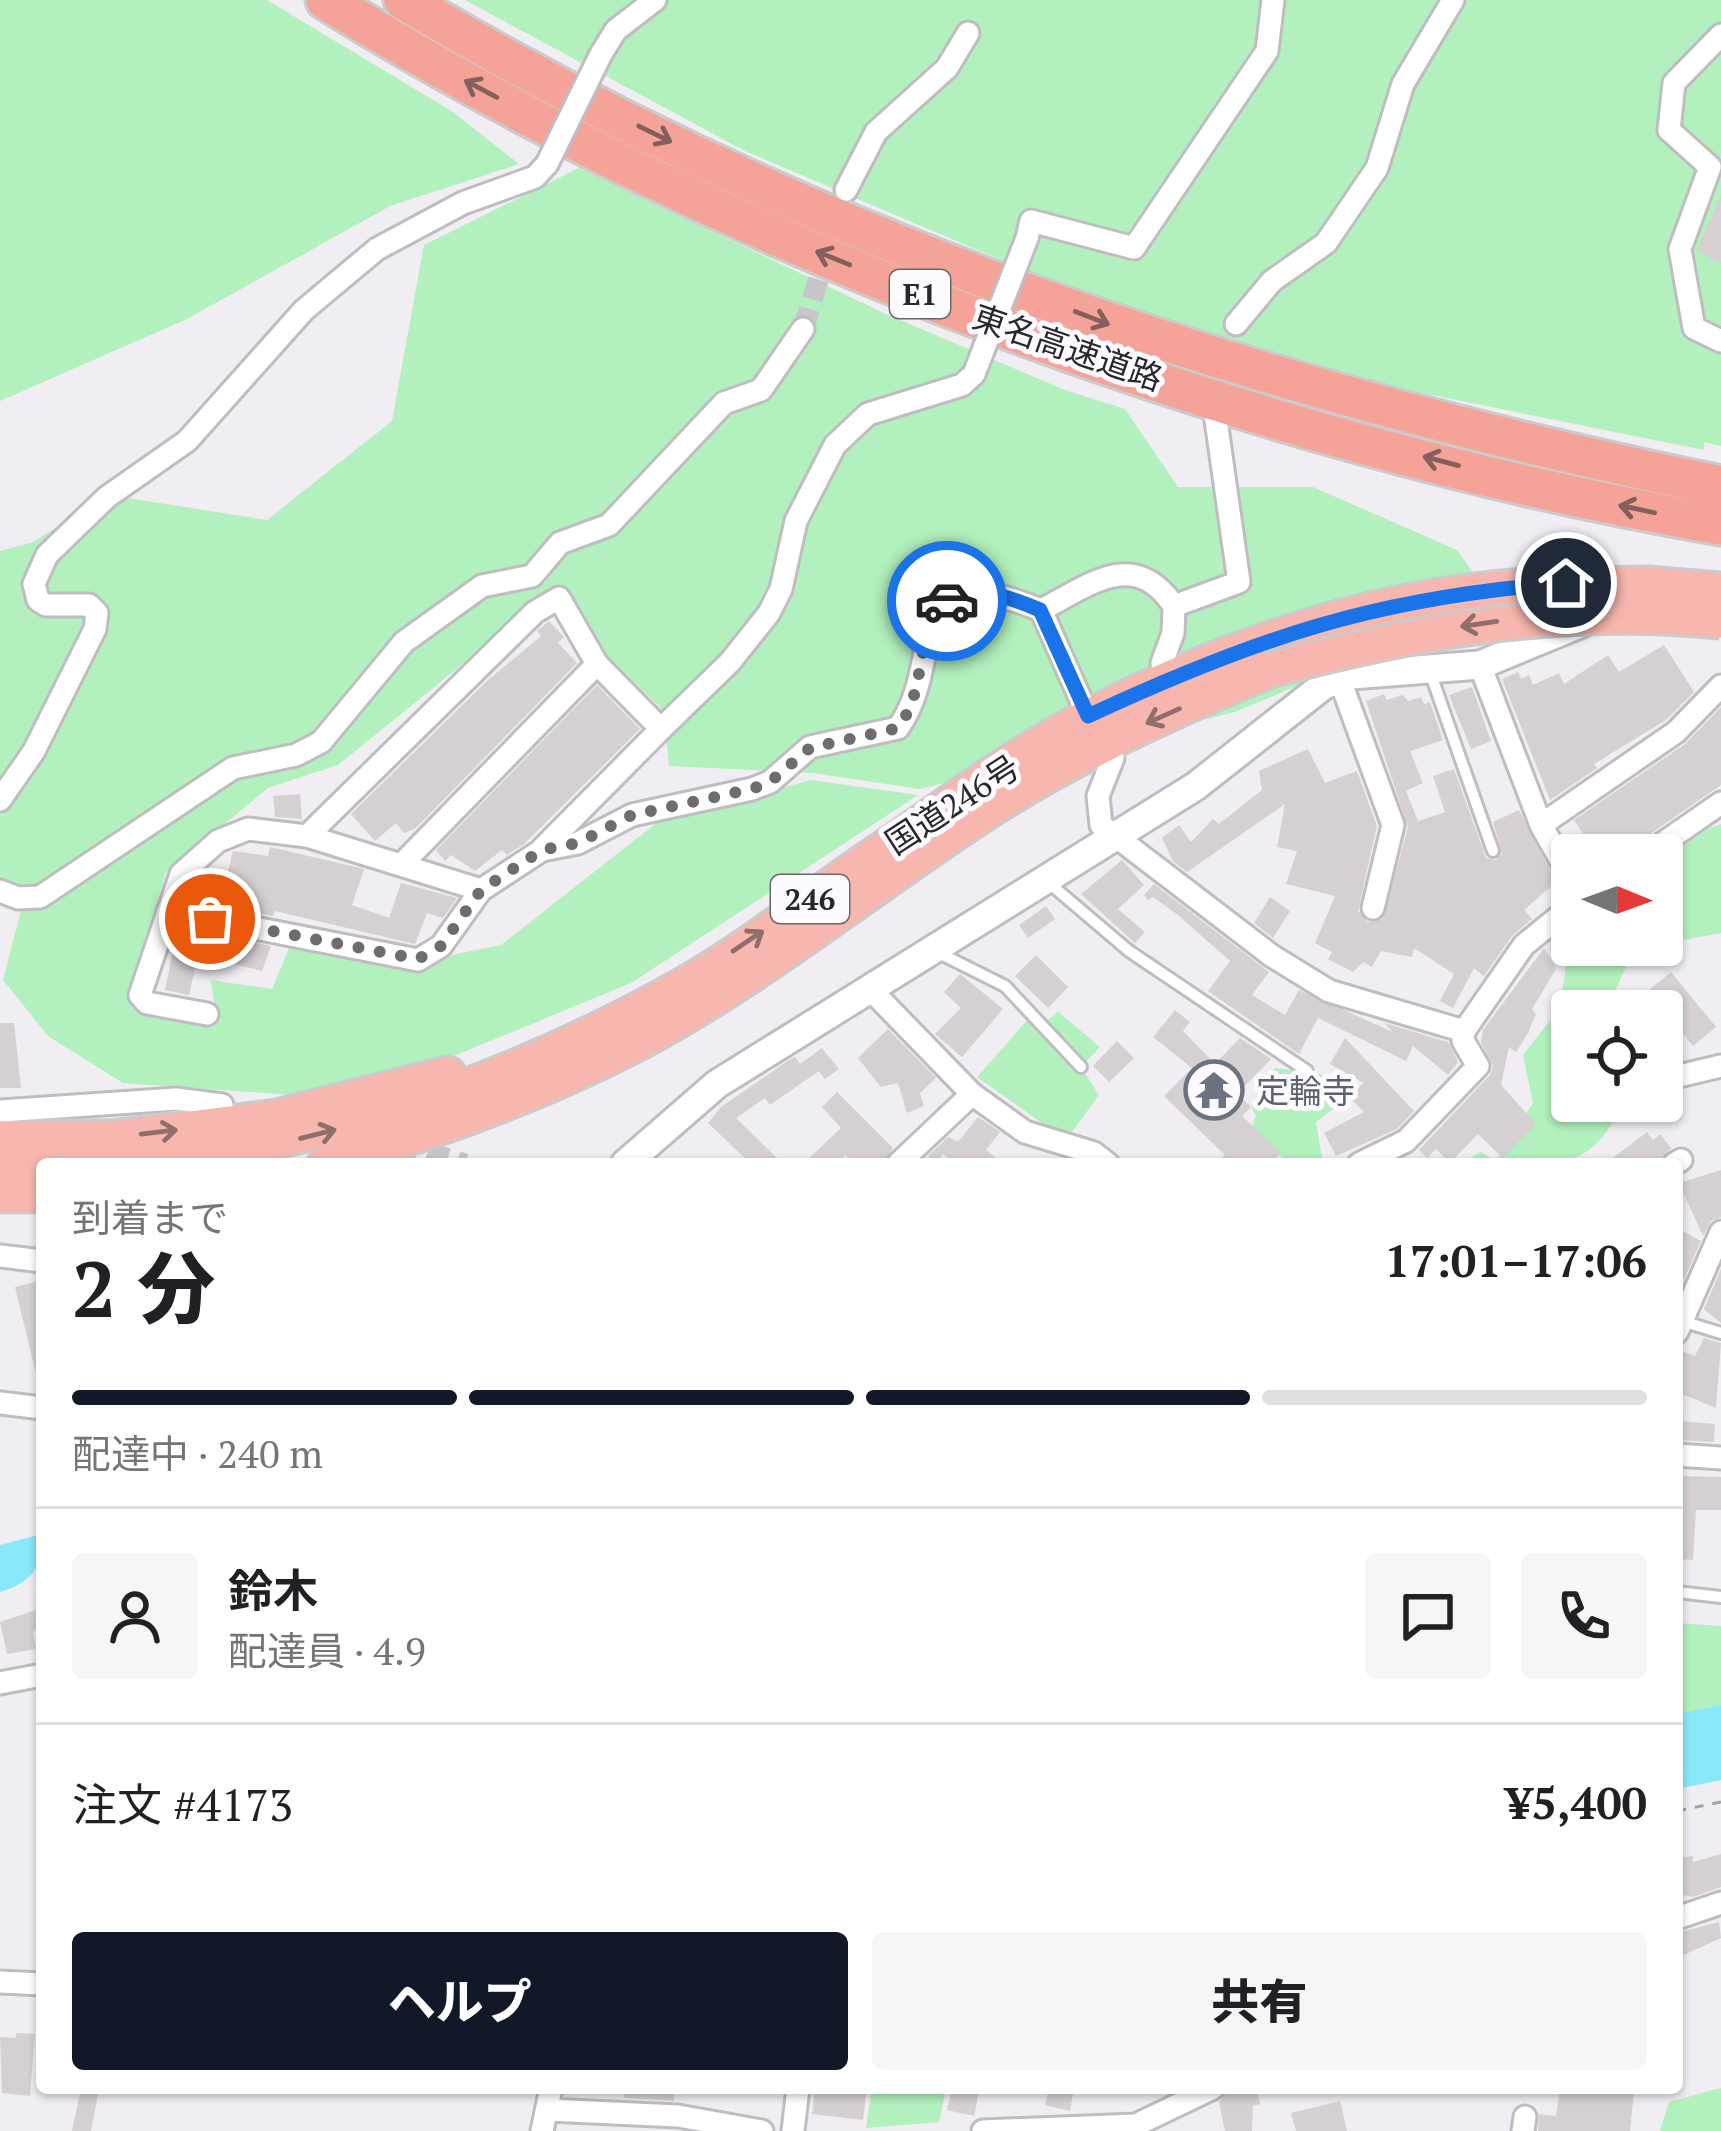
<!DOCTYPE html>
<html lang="ja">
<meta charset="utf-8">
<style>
:root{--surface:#fff;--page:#f6f6f6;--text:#202124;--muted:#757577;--line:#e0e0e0;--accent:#111827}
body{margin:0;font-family:"PT Serif","Noto Sans JP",serif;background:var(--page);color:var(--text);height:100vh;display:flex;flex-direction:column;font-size:45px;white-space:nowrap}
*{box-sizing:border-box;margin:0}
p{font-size:39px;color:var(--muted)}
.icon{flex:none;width:66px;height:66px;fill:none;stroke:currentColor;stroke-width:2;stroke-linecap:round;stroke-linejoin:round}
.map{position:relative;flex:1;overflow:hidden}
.side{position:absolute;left:36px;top:1158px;width:1647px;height:936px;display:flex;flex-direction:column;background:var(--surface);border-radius:12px;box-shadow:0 3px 9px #0004}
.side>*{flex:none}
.needle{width:78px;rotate:91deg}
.fabs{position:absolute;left:1551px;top:834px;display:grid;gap:24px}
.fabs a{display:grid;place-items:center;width:132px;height:132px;border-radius:12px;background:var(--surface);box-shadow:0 3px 9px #0004;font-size:60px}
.pin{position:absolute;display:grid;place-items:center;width:102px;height:102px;color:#fff;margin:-51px;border:6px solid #fff;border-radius:50%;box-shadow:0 3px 12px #0007}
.courier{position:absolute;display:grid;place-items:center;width:120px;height:120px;margin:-60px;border:9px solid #1a73e8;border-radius:50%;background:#fff;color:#222;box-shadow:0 3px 15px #0007}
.headline em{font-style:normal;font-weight:800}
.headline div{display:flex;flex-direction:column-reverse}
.headline{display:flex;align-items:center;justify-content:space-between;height:204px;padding:0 36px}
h1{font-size:78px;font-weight:800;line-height:90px}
.bar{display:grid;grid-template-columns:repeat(4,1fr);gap:18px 12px;align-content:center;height:144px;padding:0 36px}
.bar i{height:15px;border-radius:9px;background:var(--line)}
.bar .current{background:var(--accent)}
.bar p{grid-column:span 4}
.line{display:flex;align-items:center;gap:30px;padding:0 36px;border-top:3px solid var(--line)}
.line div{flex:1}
.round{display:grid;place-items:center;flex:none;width:126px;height:126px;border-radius:12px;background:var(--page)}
.primary-button{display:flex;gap:24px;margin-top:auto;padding:24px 36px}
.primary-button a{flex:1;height:138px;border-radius:12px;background:var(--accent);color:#fff;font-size:48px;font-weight:800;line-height:138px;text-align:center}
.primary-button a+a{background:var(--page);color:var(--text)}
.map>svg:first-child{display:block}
.green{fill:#b2f0bd}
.water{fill:#89e9f9}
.building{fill:#d7d0d3}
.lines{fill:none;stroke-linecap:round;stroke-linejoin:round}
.minor-tunnel{stroke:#c8c5cb;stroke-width:21;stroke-dasharray:21 10;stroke-linecap:butt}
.service-casing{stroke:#bfbdc2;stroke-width:16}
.minor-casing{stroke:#bfbdc2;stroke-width:27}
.tertiary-casing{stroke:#bfbdc2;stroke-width:33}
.trunk-casing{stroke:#cbcbcc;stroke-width:39}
.motorway-casing{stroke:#cbcbcc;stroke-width:45}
.path{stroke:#a4a2a6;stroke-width:3;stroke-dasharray:9 9;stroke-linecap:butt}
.service{stroke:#fff;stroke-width:10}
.minor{stroke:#fff;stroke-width:21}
.tertiary{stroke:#fff;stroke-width:27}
.trunk{stroke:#f7b6ae;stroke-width:33}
.motorway{stroke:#f5a399;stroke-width:39}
.minor-bridge-casing{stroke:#bfbdc2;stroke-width:27;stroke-linecap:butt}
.trunk-bridge-casing{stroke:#cbcbcc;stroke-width:39;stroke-linecap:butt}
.minor-bridge{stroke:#fff;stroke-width:21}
.trunk-bridge{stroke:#f7b6ae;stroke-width:33}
.oneway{stroke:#845f5b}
.oneway2{stroke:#906e6c}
.done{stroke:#6e6c70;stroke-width:12;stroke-dasharray:0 21.6}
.route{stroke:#1a73e8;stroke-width:15}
.labels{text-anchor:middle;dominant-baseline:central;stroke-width:10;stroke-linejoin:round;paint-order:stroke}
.shield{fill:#fdfbff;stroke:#686769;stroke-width:3}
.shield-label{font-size:30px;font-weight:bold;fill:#282729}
.street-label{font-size:33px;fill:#282729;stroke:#fdfbff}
.worship-label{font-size:33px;fill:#5b616d;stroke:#fdfbff;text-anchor:start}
</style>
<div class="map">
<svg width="1721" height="2131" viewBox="0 0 1721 2131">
<rect width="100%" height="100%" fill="#f0edf3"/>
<!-- green -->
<g class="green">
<path d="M0 0H267L453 112 519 164 390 206 187 319 0 401Z"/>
<path d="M465 0H1721V446L1704 442V450L1322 373 1093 299 745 151Z"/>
<path d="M579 168 888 315 1065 390 1125 409 1178 487H1313L1457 550 1518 635 1359 660 1235 712 920 789 813 773 669 766 664 711 599 648 564 589 527 612 338 765 268 788 166 872 142 950 133 1001 215 1009 211 980 272 989 290 946 408 964 501 945 659 821 811 780 918 795 631 983 432 1065 291 1095 123 1083 48 1036 3 980 22 907 0 903V551L33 542 109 495 267 520 392 421 424 245Z"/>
<path d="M1721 824V933L1662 944V855L1679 839Z"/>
<path d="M1572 922V945H1659L1635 949 1605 1011H1572V1101H1624C1586 1185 1538 1164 1459 1164L1481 1152 1496 1161 1533 1103 1523 1055 1560 1008Z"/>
<path d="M1058 1012 1100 1047 1081 1067 1099 1095 1066 1140 977 1077 1032 1015 1045 1022Z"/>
<path d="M1276 1068 1321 1074 1332 1093 1333 1109 1316 1122 1323 1164H1280L1284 1160 1252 1126 1256 1116 1251 1107 1267 1073Z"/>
<path d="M1677 1623 1721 1626V1705L1692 1715 1677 1713Z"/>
<path d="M872 2088H946L939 2122 866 2128Z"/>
<path d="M1721 2088V2131H1660L1669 2102Z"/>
</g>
<!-- water -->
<g class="water">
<path d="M42 1534C42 1567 33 1582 0 1592V1545Z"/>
<path d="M1721 1705V1780L1677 1789V1714Z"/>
</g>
<!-- building -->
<g class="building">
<path d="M1721 194V264L1697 250Z"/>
<path d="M549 621 564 637 558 643 577 663 416 828 404 833 396 823 375 841 351 814 488 680 541 636 537 631Z"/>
<path d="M1664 645 1694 692 1666 720 1594 764 1597 768 1550 800 1502 679 1518 672 1521 679 1529 675 1533 685 1559 673 1564 684 1608 655 1619 672Z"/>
<path d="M597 685 640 729 524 844 507 855 502 850 475 871 451 855 445 861 436 850Z"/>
<path d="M1472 687 1491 741 1471 749 1449 695Z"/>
<path d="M1384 694 1387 700 1403 695 1408 701 1421 697 1424 704 1430 702 1443 740 1410 751 1423 783 1406 791 1418 821 1445 812 1433 776 1454 769 1486 858 1495 860 1502 854 1493 822 1519 810 1556 882 1524 910 1532 919 1512 936 1484 976 1474 968 1453 1008 1440 1001 1454 974 1414 948 1412 957 1381 951 1372 967 1363 962 1353 972 1328 959 1332 952 1315 943 1335 896 1286 884 1297 851 1277 847 1285 804 1187 872 1173 861 1162 838 1179 825 1191 842 1213 819 1219 824 1262 790 1259 771 1308 749 1325 783 1357 771 1377 826 1358 911 1368 922 1383 919 1408 827 1366 701Z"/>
<path d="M1721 707V785L1637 843 1628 855H1597L1574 820 1685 744Z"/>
<path d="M300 794 302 819 275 817 273 796Z"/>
<path d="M270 847 364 869 352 905 389 918 401 883 457 898 443 918 427 913 415 944 275 911 273 916 203 903 210 879 225 884 233 851 268 856Z"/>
<path d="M1122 860 1144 885 1118 909 1145 932 1135 943 1081 894Z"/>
<path d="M1154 884 1269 972 1252 995 1285 1015 1299 990 1393 1032 1384 1023 1448 1042 1458 1062 1448 1075 1413 1046 1406 1061 1318 1018 1299 1054 1208 991 1230 961 1178 915 1153 897 1148 900 1144 895Z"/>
<path d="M1270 897 1290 911 1273 938 1254 923Z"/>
<path d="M1046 906 1055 919 1028 938 1019 925Z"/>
<path d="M178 928 271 946 262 971 198 955 189 995 165 990Z"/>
<path d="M1544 948 1556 969 1532 1009 1536 1014 1528 1033 1516 1052 1509 1047 1501 1085 1536 1124 1503 1158 1478 1134 1450 1163 1436 1149 1427 1158 1419 1150 1490 1075 1493 1066 1481 1042 1483 1030Z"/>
<path d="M1036 955 1068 987 1048 1008 1015 976Z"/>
<path d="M1671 972 1716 1027 1693 1046 1648 991Z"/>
<path d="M960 974 1003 1009 962 1057 935 1034 961 1008 944 992Z"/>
<path d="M1175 1010 1190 1022 1183 1031 1215 1064 1240 1038 1271 1059 1237 1094 1251 1107 1242 1116 1281 1153 1270 1164H1216L1225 1155 1164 1096 1192 1068 1153 1037Z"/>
<path d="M0 1023H14L21 1088H0Z"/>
<path d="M888 1029 936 1078 920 1093 924 1106 907 1113 898 1083 881 1087 858 1058Z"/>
<path d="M1345 1038 1414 1111 1397 1129 1336 1156 1324 1133 1364 1112 1349 1097 1364 1083 1330 1064Z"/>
<path d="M1117 1041 1134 1058 1109 1082 1093 1066Z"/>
<path d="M822 1048 839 1069 825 1079 819 1071 770 1105 765 1098 736 1118 783 1164H751L708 1123 721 1107 789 1060 795 1057 800 1064Z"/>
<path d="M837 1092 893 1148 883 1164H858L845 1155 836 1164H803L841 1128 822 1107Z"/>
<path d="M978 1117 1000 1132 986 1150 1004 1164H955L943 1154 936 1163 928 1156 948 1137 958 1142Z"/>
<path d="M1647 1132 1653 1140 1660 1134 1671 1148 1660 1159 1653 1164H1605Z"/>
<path d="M1721 1170V1217L1711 1221 1703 1236 1679 1183Z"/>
<path d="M1677 1228 1701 1241 1677 1295Z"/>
<path d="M1721 1269V1323L1704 1309Z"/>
<path d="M42 1280V1373L36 1374 15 1287Z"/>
<path d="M1704 1338 1721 1343 1716 1408 1677 1392V1349L1695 1356Z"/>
<path d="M1677 1421 1715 1424 1714 1442 1677 1440Z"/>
<path d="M1677 1476 1721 1477V1510H1696L1693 1560 1677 1559Z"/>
<path d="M42 1608V1626L33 1632 36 1649 7 1654 0 1622Z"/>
<path d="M1721 1854V1887L1693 1897 1677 1894V1858L1693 1856V1862Z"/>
<path d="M1719 1922 1721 1938 1677 1958V1933Z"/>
<path d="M16 2033 35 2034 30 2096 2 2093 0 2037 16 2038Z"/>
<path d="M81 2088 99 2090 91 2131H72Z"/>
<path d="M625 2088H675L674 2101 624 2098Z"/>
<path d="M815 2088H867L863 2120 812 2114Z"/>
<path d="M952 2088H980L974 2116 947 2110Z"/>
<path d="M1049 2088H1074L1070 2111 1045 2105Z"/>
<path d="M1257 2088 1260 2104 1253 2106 1252 2131H1225L1219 2102 1227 2092Z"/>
<path d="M1560 2088 1634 2092 1630 2131H1538L1539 2114 1556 2116Z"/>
<path d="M1340 2101 1347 2131H1296L1291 2113Z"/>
</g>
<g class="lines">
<!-- minor-tunnel -->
<g class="minor-tunnel">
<path d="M803 329 828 249"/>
<path d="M398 1143 465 1164"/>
</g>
<!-- service casing -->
<g class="service-casing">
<g id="service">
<path d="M1430 672 1493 851"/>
<path d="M1049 883 1129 951 1307 1071"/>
<path d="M937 952 1005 986 1081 1067"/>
<path d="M1682 1321 1721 1333"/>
<path d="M1677 1592 1721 1597"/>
</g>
</g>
<!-- minor casing -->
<g class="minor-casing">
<g id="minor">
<path d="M1721 35 1674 83 1669 130 1710 167 1680 249 1694 328 1721 341"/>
<path d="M601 54 616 30 655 0"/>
<path d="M846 190 876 132 947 68 968 33"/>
<path d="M1027 238 1031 221 1134 248 1267 51 1273 0"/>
<path d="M1236 324 1272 281 1326 243 1377 168 1403 84 1453 0"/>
<path d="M1162 663 1173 633 1174 606 1239 582 1214 406"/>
<path d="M1480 665 1541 825 1572 880"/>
<path d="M1340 680 1393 825 1373 908"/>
<path d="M1088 716 1041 610C1090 585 1134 547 1174 606"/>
<path d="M661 729 730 662 769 613 781 589 796 521 835 445 868 414 962 385 974 374"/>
<path d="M1113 758 1098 796 1101 825 1272 956 1329 991 1464 1031 1524 945 1572 906"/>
<path d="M0 800 34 751 95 629 97 613 89 605H46L38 600 34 584 47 555 107 497 187 441 304 310 377 249 463 203 535 177 547 164"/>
<path d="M1541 825 1676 732 1721 686"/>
<path d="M307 836 535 612 559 598 597 664 661 729 542 849"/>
<path d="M1646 855 1721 803"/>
<path d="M402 864 597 664"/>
<path d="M0 891 18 898 40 897 233 768 296 755 321 742 404 642 482 586 532 576 560 543 609 525 724 403 761 390 803 329"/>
<path d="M168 911 418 960 441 946 481 890 542 850 578 843 632 815 752 789 770 782 810 747 898 728C949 658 893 550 1041 610"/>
<path d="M870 989 972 1094 898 1164"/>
<path d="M207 1014 147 1003 140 995 181 874 218 841 248 829 307 836 481 890"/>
<path d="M1662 1080 1721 1066"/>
<path d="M972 1094 1025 1132 1094 1153 1108 1164"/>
<path d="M0 1111 176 1099 222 1105"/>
<path d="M1359 1164 1406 1141 1478 1066 1463 1041 1464 1031"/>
<path d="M1674 1164 1681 1160"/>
<path d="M0 1256 42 1261"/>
<path d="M1677 1332 1721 1232"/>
<path d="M0 1403 42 1408"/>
<path d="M1677 1455 1721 1458"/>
<path d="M0 1683 42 1675"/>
<path d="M1677 1918 1721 1903"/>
<path d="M0 1982 42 1984"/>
<path d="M548 2110 678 2116 762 2131"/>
<path d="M542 2131 551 2088"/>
<path d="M793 2131 798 2088"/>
<path d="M983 2131 1136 2125 1213 2088"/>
<path d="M1523 2131 1525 2117"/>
</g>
</g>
<!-- tertiary casing -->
<g class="tertiary-casing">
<path id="tertiary" d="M625 1164 717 1084 1196 786 1324 685 1351 675 1480 665 1582 623"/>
</g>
<!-- trunk casing -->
<g class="trunk-casing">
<g id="trunk">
<path d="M0 1138H112L277 1117 448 1074"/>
<path d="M78 1164C296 1156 492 1092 682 986 744 951 803 904 862 863 937 813 1011 756 1091 715 1227 646 1371 597 1524 586"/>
<path d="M325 1164C433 1133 538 1095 638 1043 758 979 865 892 979 817 1070 757 1169 712 1270 670"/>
<path d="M0 1167 42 1165"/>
<path d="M0 1195H42"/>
</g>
</g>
<!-- motorway casing -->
<g class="motorway-casing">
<g id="motorway">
<path d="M326 0C729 251 1253 444 1721 525"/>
<path d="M404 0C809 243 1261 392 1721 486"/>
</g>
</g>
<!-- path -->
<path class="path" d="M1677 1811 1721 1802"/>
<!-- service -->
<use href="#service" class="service"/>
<!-- minor -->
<use href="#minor" class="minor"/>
<!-- tertiary -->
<use href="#tertiary" class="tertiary"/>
<!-- trunk -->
<use href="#trunk" class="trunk"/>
<!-- motorway -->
<use href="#motorway" class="motorway"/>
<!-- minor-bridge casing -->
<g class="minor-bridge-casing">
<g id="minor-bridge">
<path d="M547 164 601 54"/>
<path d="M974 374 1027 238"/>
</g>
</g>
<!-- trunk-bridge casing -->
<g class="trunk-bridge-casing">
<g id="trunk-bridge">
<path d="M1524 586 1647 584 1721 590"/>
<path d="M1270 670C1420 630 1565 605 1721 621"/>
</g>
</g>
<!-- minor-bridge -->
<use href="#minor-bridge" class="minor-bridge"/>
<!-- trunk-bridge -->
<use href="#trunk-bridge" class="trunk-bridge"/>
</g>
<!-- one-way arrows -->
<defs><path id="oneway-shaft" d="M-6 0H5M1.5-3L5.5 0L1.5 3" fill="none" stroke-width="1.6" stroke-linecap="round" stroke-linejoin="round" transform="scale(3)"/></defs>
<g class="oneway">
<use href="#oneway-shaft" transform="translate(481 89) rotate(-152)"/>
<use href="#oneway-shaft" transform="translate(655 134) rotate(26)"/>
<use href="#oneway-shaft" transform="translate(833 258) rotate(-158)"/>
<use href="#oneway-shaft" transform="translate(1092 318) rotate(21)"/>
<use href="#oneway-shaft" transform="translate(1441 461) rotate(-165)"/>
<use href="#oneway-shaft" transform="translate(1637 509) rotate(-168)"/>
</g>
<g class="oneway2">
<use href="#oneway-shaft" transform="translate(1479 624) rotate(172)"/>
<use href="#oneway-shaft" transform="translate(1163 716) rotate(156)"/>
<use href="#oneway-shaft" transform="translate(748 941) rotate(-34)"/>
<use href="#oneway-shaft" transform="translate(159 1132) rotate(-7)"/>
<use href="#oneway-shaft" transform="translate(318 1134) rotate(-14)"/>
</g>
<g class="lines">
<!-- done -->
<path class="done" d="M210 919 418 959 441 946 481 890 542 850 578 843 632 815 752 789 770 782 810 748 898 728C929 686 911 643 947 601"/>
<!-- route -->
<path class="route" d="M947 601C981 586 1007 596 1040 610L1088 716C1258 637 1378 597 1566 583"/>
</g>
<!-- icons -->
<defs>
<g id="temple-ring" transform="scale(3)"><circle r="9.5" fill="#fdfbff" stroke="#6b7280" stroke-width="1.5"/><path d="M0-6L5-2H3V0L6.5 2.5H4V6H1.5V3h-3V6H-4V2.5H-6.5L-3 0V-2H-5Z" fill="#6b7280"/></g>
</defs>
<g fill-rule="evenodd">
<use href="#temple-ring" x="1214" y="1090"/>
</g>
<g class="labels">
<!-- shield labels -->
<g class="shield">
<rect x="890" y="270" width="60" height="48" rx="9"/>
<rect x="771" y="875" width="78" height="48" rx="9"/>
</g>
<g class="shield-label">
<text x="920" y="294">E1</text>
<text x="810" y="899">246</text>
</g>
<!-- street labels -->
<g class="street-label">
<text transform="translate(1068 347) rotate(19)">東名高速道路</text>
<text transform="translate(952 804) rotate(-33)">国道246号</text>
</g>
<!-- worship labels -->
<g class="worship-label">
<text x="1256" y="1090">定輪寺</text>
</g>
</g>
</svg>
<div class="fabs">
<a><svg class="needle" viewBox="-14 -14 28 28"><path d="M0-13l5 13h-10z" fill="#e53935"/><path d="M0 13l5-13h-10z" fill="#757577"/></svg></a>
<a><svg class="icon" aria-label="locate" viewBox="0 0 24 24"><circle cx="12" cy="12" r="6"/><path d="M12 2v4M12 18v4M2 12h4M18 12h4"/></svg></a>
</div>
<div class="pin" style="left:210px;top:919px;background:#ea580c"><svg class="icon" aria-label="bag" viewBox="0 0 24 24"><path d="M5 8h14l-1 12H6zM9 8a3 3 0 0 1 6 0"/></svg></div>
<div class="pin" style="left:1566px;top:583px;background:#1f2937"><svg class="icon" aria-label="home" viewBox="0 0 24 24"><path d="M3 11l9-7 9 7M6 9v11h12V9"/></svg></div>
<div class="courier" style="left:947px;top:601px"><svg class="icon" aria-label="car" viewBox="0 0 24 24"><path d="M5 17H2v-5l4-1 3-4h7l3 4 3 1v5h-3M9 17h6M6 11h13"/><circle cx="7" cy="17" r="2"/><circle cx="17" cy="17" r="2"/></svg></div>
<section class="side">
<div class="headline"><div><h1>2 分</h1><p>到着まで</p></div><em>17:01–17:06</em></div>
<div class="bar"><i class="current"></i><i class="current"></i><i class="current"></i><i></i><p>配達中 · 240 m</p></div>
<div class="line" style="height:216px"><a class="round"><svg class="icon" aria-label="person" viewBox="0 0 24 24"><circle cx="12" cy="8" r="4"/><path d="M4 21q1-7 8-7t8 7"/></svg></a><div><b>鈴木</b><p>配達員 · 4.9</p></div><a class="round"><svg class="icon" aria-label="chat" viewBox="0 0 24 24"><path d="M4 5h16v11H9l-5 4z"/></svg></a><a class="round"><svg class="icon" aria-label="phone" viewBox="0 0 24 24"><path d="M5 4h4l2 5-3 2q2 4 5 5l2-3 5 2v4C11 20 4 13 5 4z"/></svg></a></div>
<div class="line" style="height:156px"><div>注文 #4173</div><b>¥5,400</b></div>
<div class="primary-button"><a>ヘルプ</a><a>共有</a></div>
</section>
</div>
